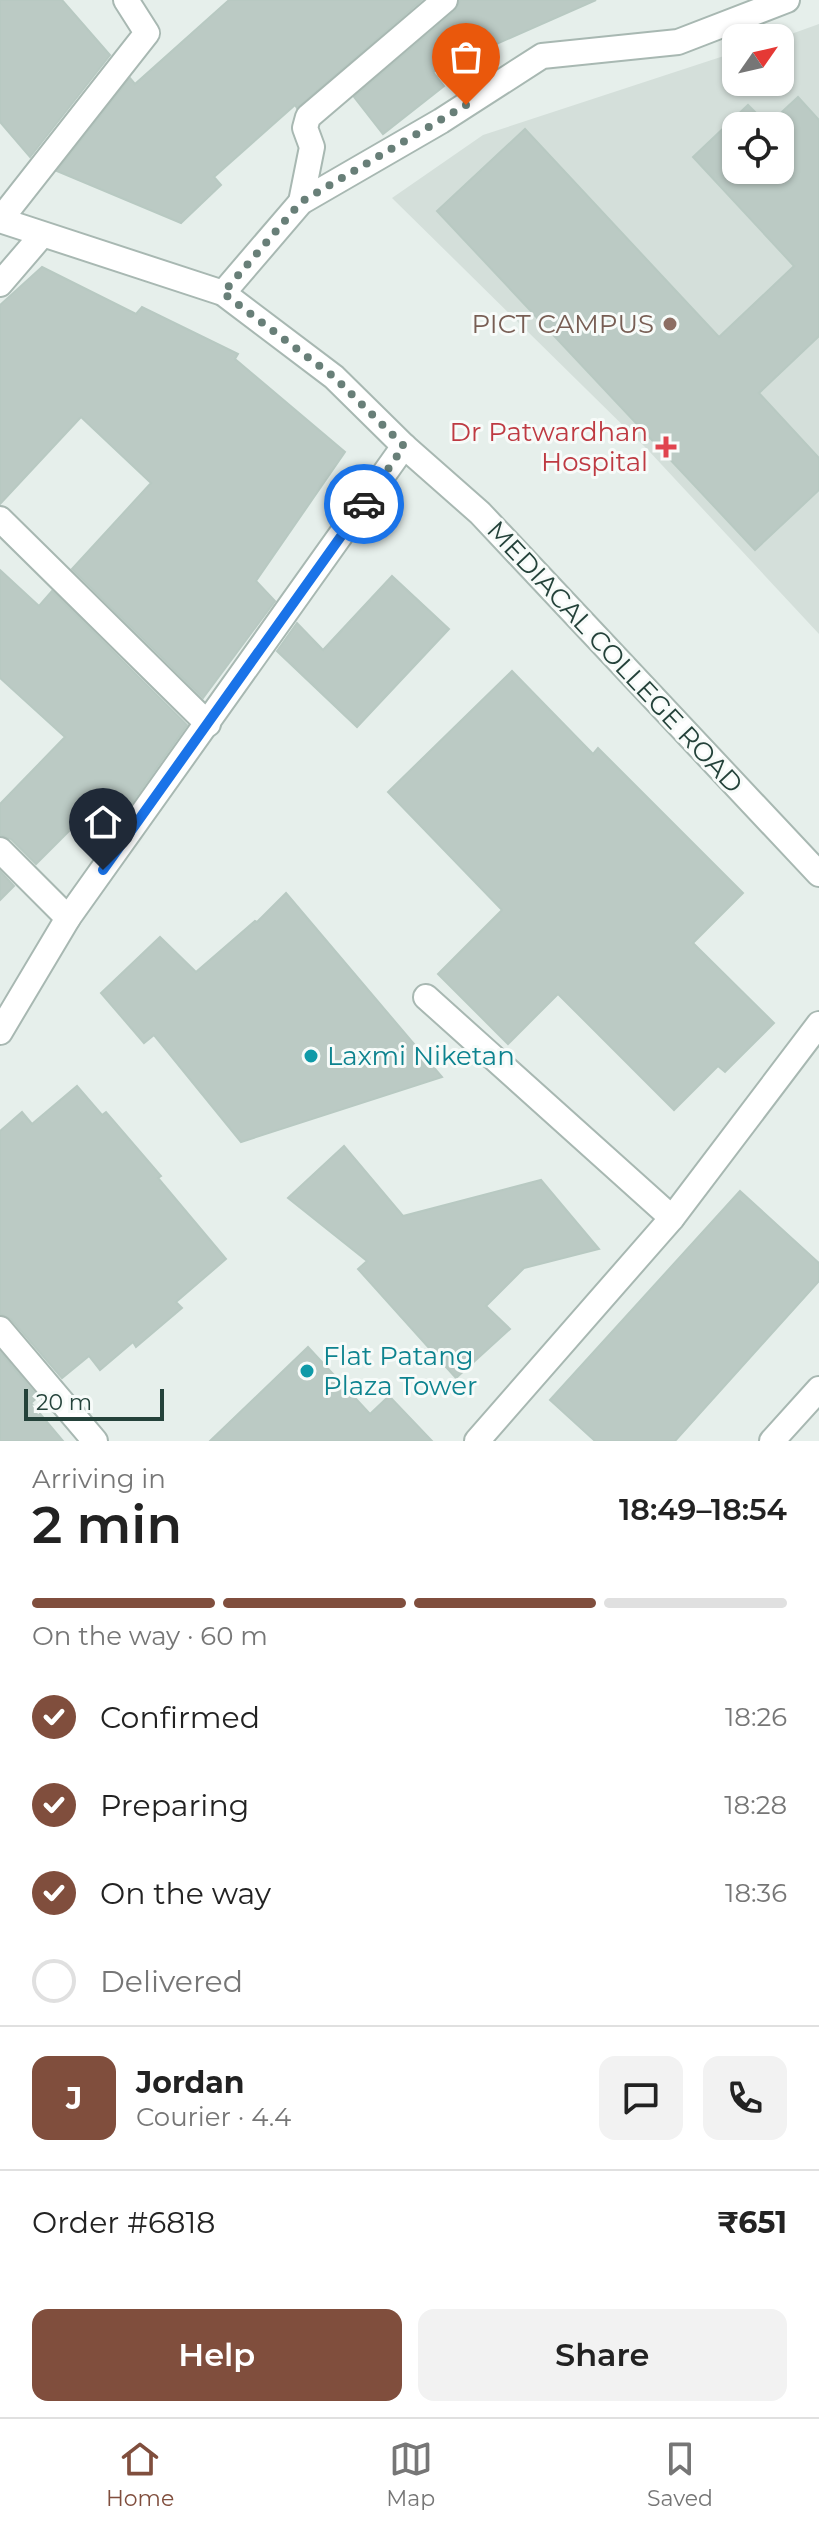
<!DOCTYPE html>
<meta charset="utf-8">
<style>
:root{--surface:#fff;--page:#f2f2f2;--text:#222;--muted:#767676;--line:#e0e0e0;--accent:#804e3d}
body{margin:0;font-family:Montserrat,sans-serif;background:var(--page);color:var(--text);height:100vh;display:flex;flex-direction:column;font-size:30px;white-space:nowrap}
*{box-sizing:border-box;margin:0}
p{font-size:26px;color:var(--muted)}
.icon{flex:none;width:44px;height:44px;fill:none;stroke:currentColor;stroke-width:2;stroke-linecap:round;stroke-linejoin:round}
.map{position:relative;height:1441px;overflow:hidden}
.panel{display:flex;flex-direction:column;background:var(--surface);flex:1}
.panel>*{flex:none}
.needle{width:52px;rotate:56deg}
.tools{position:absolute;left:722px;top:24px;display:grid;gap:16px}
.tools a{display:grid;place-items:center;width:72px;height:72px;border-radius:16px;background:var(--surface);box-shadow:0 2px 6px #0004;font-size:40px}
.scale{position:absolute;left:24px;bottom:20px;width:140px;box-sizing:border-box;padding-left:8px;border:4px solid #24423a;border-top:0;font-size:22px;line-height:28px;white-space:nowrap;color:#24423a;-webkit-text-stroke:6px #f7fbf9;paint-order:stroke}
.pin{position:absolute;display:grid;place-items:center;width:68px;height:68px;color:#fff;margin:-82px -34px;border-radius:50% 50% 50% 0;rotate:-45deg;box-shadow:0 0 8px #0007}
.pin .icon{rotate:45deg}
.courier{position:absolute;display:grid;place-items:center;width:80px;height:80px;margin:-40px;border:6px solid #1a73e8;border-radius:50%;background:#fff;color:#222;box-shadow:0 2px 10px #0007}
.summary em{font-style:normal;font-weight:600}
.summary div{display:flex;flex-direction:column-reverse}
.summary{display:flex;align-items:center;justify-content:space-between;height:136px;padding:0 32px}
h1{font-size:52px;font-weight:600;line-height:60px}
.bar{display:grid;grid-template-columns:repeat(4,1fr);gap:12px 8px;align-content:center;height:96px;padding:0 32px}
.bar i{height:10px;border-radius:6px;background:var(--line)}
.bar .selected{background:var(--accent)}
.bar p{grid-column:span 4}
.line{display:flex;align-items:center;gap:20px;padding:0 32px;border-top:2px solid var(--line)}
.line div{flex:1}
.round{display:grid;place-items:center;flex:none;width:84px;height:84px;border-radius:16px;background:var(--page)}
ol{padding:0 32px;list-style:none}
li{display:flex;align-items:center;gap:24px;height:88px}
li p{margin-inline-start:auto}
li .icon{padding:8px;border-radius:50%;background:var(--accent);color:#fff;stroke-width:4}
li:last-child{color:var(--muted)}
li i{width:44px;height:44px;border:4px solid var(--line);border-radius:50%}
.button{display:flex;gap:16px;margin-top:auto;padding:16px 32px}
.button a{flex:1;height:92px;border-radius:16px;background:var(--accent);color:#fff;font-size:32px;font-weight:600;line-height:92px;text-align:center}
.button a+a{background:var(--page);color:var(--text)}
.tabs{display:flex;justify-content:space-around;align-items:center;height:112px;border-top:2px solid var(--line);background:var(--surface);font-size:22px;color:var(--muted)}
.tabs a{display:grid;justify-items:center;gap:4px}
.tabs .selected{color:var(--accent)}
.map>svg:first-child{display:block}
.built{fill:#d4dfda;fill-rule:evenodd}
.building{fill:#bbcac4;stroke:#b8c9c2;stroke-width:2;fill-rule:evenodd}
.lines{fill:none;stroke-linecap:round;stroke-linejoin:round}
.minor-casing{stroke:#a8b8b2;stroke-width:28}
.minor{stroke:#fff;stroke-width:24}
.done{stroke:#687f78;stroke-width:8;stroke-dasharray:0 14.4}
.route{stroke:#1a73e8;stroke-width:10}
.education-dot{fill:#8d6e63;stroke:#f7fbf9;stroke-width:3}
.health-dot{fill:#e0444e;stroke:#f7fbf9;stroke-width:3}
.culture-dot{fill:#0f9aa8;stroke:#f7fbf9;stroke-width:3}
.labels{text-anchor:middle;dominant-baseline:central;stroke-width:6;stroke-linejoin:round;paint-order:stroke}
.education-label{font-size:26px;fill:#785e54;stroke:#f7fbf9;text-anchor:end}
.health-label{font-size:26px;fill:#be3a42;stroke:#f7fbf9;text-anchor:end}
.street-label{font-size:26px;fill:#24423a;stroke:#f7fbf9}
.culture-label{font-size:26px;fill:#0d838f;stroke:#f7fbf9;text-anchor:start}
</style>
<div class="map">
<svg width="819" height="1441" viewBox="0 0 819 1441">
<rect width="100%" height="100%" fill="#e6efeb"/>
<!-- built -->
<path class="built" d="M819 24V634L648 450 392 198 483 135 736 52V82H780V38ZM736 126H780V170H736Z"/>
<!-- building -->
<g class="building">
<path d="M0 0H62L110 55 30 157 0 122Z"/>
<path d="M229 0H422L297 108 295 105 214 177 221 185 181 223 57 171 130 78 135 84Z"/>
<path d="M460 0H596L433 72 444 86 383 134 354 97 455 11Z"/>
<path d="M798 97 819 120V336L759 393 819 458V490L755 550 437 211 525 129 719 337 794 266 693 157 748 105 768 125ZM736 126H780V170H736Z"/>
<path d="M42 267 136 314 142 307 238 354 235 359 345 452 256 581 275 601 203 698 72 569 151 483 81 417 0 504V305Z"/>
<path d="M0 570 39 606 52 591 187 725 126 811 106 794 36 864 11 839 0 835V804L65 737 0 678Z"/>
<path d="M392 576 449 629 357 727 277 651 297 623 323 650Z"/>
<path d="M512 671 593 754 598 748 743 893 693 943 774 1023 725 1072 718 1066 674 1110 558 994 508 1044 438 974 502 910 388 792Z"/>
<path d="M0 871 14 886 0 900Z"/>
<path d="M286 893 442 1077 241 1142 154 1035 144 1043 101 993 160 937 196 972 255 921 257 922Z"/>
<path d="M77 1086 102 1115 106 1112 161 1176 158 1178 226 1259 176 1302 182 1308 136 1347 133 1342 100 1370 89 1356 62 1378 11 1319 0 1314V1131L22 1112 32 1124Z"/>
<path d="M344 1146 403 1216 541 1180 599 1249 524 1268 486 1306 510 1329 456 1378 358 1269 367 1261 288 1198Z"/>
<path d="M740 1191 819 1263V1281L675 1441H595L550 1400Z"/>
<path d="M308 1347 370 1414 389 1396 432 1441H210Z"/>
<path d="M0 1352 38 1397 31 1403 63 1441H0Z"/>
</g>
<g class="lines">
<!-- minor casing -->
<g class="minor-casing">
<g id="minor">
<path d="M301 202 312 147 305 128 308 117 445 0"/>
<path d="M0 220 223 293 334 377 404 446 480 513 819 874"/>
<path d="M0 220 147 33 126 0"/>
<path d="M0 284 42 235"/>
<path d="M223 293 301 202 441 121 542 56 678 42 787 0"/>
<path d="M0 519 208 724"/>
<path d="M0 850 68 918"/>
<path d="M426 997 672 1218"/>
<path d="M0 1032 68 918 404 446"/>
<path d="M0 1329 95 1441"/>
<path d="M477 1441 672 1218 819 1024"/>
<path d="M772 1441 819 1389"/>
</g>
</g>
<!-- minor -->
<use href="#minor" class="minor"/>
</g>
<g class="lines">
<!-- done -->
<path class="done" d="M364 504 404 446 334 377 223 293 301 202 466 105"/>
<!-- route -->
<path class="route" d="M103 870 364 504"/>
</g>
<!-- markers -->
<circle class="education-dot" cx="670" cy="324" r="8"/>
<path class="health-dot" d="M662 435h8v8h8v8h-8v8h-8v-8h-8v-8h8z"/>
<g class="culture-dot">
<circle cx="311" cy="1056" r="8"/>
<circle cx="307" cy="1371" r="8"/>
</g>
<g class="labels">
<!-- education labels -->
<g class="education-label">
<text x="654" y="324">PICT CAMPUS</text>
</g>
<!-- health labels -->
<g class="health-label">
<text x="648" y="432">Dr Patwardhan<tspan x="648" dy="30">Hospital</tspan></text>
</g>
<!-- street labels -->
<g class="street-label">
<text transform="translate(615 657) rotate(47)">MEDIACAL COLLEGE ROAD</text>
</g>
<!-- culture labels -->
<g class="culture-label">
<text x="327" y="1056">Laxmi Niketan</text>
<text x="323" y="1356">Flat Patang<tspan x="323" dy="30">Plaza Tower</tspan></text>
</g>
</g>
</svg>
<div class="tools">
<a><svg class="needle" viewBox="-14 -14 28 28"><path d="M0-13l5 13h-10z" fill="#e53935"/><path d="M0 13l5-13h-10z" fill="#767676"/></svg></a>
<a><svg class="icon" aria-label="locate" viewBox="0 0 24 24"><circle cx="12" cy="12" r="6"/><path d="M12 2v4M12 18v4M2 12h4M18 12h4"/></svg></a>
</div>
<div class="scale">20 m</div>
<div class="pin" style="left:466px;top:105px;background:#ea580c"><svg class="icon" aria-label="bag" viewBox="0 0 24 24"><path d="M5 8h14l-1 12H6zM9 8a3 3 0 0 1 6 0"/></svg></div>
<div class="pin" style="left:103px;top:870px;background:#1f2937"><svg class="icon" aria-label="home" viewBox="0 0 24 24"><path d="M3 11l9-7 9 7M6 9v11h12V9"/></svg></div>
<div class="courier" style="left:364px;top:504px"><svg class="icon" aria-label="car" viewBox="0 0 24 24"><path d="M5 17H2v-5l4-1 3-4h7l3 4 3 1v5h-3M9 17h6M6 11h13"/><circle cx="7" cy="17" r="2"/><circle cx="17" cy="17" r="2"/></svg></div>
</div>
<section class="panel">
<div class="summary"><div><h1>2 min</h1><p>Arriving in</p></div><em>18:49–18:54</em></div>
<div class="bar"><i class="selected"></i><i class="selected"></i><i class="selected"></i><i></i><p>On the way · 60 m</p></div>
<ol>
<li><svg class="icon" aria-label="check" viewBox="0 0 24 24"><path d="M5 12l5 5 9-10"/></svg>Confirmed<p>18:26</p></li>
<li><svg class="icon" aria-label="check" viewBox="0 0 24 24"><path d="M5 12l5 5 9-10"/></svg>Preparing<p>18:28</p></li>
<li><svg class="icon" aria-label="check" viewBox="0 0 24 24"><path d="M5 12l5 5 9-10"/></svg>On the way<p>18:36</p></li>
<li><i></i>Delivered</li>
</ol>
<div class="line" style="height:144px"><b class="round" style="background:var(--accent);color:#fff">J</b><div><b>Jordan</b><p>Courier · 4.4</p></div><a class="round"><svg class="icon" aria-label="chat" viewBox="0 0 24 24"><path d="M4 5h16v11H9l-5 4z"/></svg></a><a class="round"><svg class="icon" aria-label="phone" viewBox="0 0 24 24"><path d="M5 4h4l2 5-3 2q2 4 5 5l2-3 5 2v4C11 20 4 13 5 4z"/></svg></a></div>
<div class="line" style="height:104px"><div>Order #6818</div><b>₹651</b></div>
<div class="button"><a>Help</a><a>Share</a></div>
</section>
<nav class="tabs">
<a class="selected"><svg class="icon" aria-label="home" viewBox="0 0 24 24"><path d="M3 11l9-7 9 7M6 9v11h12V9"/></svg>Home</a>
<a><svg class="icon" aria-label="map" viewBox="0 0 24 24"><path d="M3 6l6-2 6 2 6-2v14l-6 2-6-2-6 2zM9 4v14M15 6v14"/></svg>Map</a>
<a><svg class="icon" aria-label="saved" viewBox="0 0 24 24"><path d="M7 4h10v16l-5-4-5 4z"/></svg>Saved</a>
</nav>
